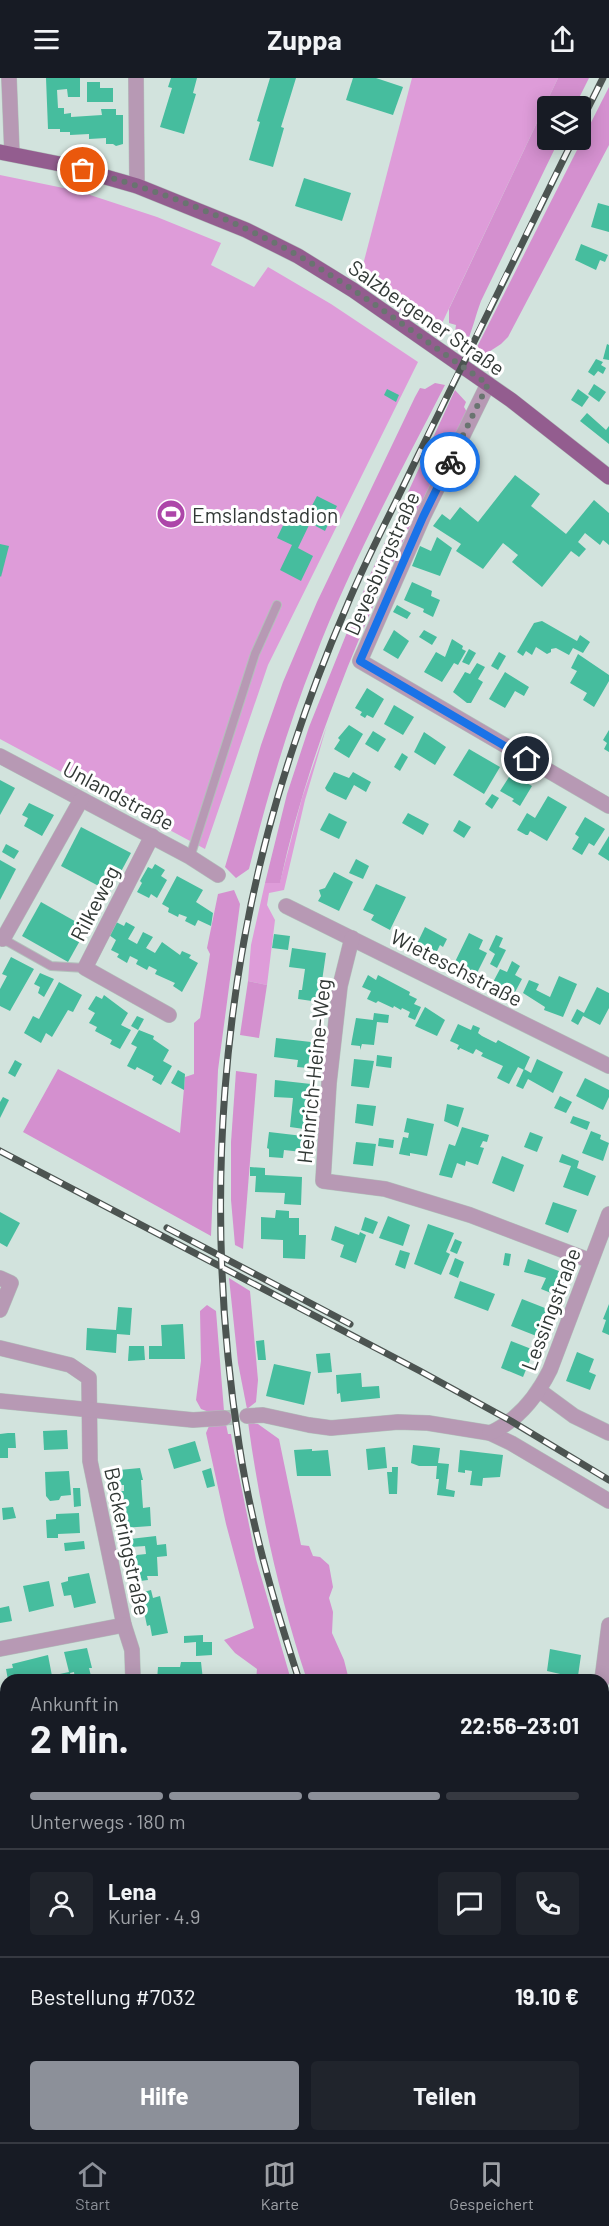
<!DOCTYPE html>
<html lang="de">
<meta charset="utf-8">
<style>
:root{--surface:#171b24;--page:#20242c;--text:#f1f3f6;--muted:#9ea1a6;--line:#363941;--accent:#8c9099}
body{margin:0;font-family:Barlow,sans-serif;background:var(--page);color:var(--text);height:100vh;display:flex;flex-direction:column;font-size:22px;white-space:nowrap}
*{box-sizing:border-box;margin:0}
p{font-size:20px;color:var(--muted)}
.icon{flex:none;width:33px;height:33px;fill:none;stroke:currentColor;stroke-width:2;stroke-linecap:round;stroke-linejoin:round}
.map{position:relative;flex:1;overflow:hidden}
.panel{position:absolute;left:0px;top:1596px;width:609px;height:468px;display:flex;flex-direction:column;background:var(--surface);border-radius:18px 18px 0 0;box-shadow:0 3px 15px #0003}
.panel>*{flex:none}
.fabs{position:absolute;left:537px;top:18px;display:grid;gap:12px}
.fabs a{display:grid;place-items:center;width:54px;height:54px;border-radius:6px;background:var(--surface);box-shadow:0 3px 15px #0003;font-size:30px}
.pin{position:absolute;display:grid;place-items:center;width:51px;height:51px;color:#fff;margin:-26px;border:3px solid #fff;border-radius:50%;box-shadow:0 2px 6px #0007}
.courier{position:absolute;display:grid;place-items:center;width:60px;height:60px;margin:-30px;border:4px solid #1a73e8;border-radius:50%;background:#fff;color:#222;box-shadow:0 2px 8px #0007}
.overview em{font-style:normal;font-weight:700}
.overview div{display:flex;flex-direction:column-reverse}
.overview{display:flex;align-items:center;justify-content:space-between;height:102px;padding:0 30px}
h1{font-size:39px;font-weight:700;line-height:45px}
.bar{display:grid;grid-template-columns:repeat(4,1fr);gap:9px 6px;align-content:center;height:72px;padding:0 30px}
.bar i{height:8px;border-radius:4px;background:var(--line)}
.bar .current{background:var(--accent)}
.bar p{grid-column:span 4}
.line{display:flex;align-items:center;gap:15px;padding:0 30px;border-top:2px solid var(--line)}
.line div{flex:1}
.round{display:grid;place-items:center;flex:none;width:63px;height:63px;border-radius:6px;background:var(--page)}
.primary-button{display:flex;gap:12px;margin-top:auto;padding:12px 30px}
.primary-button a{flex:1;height:69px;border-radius:6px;background:var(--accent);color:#fff;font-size:24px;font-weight:700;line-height:69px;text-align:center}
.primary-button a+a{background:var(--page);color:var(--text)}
header{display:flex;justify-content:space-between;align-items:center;height:78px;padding:0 30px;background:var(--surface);font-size:27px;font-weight:700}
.tab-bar{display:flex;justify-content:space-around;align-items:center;height:84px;border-top:2px solid var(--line);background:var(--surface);font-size:16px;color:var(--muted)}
.tab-bar a{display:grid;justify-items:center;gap:3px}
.tab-bar .current{color:var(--accent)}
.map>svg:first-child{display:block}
.green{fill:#de9cd9}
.forest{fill:#d490cf}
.building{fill:#46bd9e}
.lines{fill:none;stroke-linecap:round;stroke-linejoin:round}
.minor-tunnel{stroke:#b2c1bb;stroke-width:15;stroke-dasharray:15 8;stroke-linecap:butt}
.service-casing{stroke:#b2c1bb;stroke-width:10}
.minor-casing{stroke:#b2c1bb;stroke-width:16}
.primary-casing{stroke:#b2c1bb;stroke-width:16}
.service{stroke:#b799b4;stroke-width:8}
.minor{stroke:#b799b4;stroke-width:15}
.primary{stroke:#935d8f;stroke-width:15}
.rail-casing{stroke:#4c5451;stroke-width:7}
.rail{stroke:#fff;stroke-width:4.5;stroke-dasharray:14;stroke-linecap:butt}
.done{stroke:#697470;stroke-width:6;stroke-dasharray:0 10.8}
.route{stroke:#1a73e8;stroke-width:8}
.labels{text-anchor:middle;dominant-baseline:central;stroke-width:6;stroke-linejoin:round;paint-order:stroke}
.street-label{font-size:21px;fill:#313835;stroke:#fff}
.poi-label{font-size:21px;fill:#313835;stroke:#fff;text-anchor:start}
</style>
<header><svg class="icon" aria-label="menu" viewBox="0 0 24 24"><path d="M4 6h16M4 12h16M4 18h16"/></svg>Zuppa<svg class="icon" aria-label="share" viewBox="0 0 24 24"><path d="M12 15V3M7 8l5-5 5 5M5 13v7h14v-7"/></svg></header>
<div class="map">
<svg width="609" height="2064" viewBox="0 0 609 2064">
<rect width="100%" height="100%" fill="#d2e3dd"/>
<!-- green -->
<g class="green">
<path d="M412 0H558L436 258 359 202Z"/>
<path d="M0 97 78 113 157 139 221 165 211 187 254 209 268 189 331 226 418 284 268 587 205 771 0 661Z"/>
<path d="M327 647 305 722 284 812 269 815 267 827 275 842 267 907 248 903 251 867 265 805 280 804 302 720Z"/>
</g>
<!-- forest -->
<g class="forest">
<path d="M558 0H589L575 28H548V62H559L481 223C475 239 472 254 465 269 456 262 454 258 456 247L449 245V231Z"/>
<path d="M609 9V67L508 259 501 266 481 279 474 275Z"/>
<path d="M435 305 445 307C399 397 350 487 314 582 287 650 267 720 249 791L236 800 225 789 261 667 283 604 317 524 415 319 420 310 425 311Z"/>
<path d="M455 312 466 324 464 329 467 334C390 484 316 639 280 805H265L287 716 309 649 370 497Z"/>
<path d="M234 812 240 826 218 992 211 1158 23 1054 58 991 180 1055 185 999 194 996V945L200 940 210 876 207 870 218 816Z"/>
<path d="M248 903 267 907 259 960 240 957Z"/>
<path d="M236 993 257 996 243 1171 235 1167 231 1122V1064Z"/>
<path d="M229 1200 250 1213 258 1302 256 1324 247 1331 238 1285Z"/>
<path d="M207 1227 216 1233 224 1333 209 1334 201 1331 196 1322 201 1283 200 1233Z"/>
<path d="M248 1344 258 1346 279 1361 301 1467 309 1468 313 1478 320 1479 329 1487 333 1509 329 1520 333 1534 332 1555 344 1582 349 1602H307C279 1518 260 1432 248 1344Z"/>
<path d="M226 1346 228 1356H231L232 1363 256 1481 291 1602H256L257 1591 235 1575 224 1562 254 1550 226 1446 206 1355 209 1348Z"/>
</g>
<!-- building -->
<g class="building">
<path d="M46 0H80V19H68L67 11 57 12 58 30H64V36L71 35V39L102 37 101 31H116V37H123V66L116 68 113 66H106V60L89 61V56L70 57V54H60V51H48Z"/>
<path d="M171 0H197L193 15 196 16 184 56 160 49 172 10 168 9Z"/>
<path d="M270 0H296L281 49 284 50 273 89 249 82 260 44 257 43Z"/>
<path d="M353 0H376L403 9 393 37 346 22Z"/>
<path d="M87 4H100V10H113V24H87Z"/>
<path d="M304 100 351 115 342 143 295 128Z"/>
<path d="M598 125 609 128V154L591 149Z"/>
<path d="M581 166 608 177 605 184 600 182 596 192 575 182Z"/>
<path d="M607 266 609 267V282L603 281Z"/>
<path d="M596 281 603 284 601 287 606 290 603 296 598 293 594 298 588 294Z"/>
<path d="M594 306 606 314 599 324 588 316Z"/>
<path d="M387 311 399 317 396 324 384 317Z"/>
<path d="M578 311 589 319 582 329 571 322Z"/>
<path d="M587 335 606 352 609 348V366L580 343Z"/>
<path d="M515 397 540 416 531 428 566 456 594 422 609 435V467L603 462 600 467 585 455 578 464 586 471 579 479 571 473 542 509 512 484 518 477 503 465 483 491 456 473 461 466 433 448 442 436 450 442 460 429 478 444Z"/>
<path d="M317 418 337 428 325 453 310 445 298 470 313 478 301 503 280 492 292 467 277 460 289 435 304 443Z"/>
<path d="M437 459 452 470 440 498 412 488 420 468 431 473Z"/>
<path d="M0 466 9 468 1 499 0 498Z"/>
<path d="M412 504 432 513 431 518 440 522 433 539 423 534 424 531 404 522Z"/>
<path d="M397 527 411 535 407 541 393 534Z"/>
<path d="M542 543 577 563 580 557 590 564 583 575 573 570 569 577 556 570 551 571V574L547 576 536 569 532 577 526 573 523 578 517 574 534 545Z"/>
<path d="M394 552 409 563 398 581 383 572Z"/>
<path d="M424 552 437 559 432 567 419 559Z"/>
<path d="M452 561 463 568 462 571 466 573 458 587 454 585 442 604 424 594 436 574 445 579Z"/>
<path d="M469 571 476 575 469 587 462 584Z"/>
<path d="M499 574 506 578 498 592 491 588Z"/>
<path d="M578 576 609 597V603L594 629 583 622 587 615 570 605 577 593 571 590Z"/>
<path d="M477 585 485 589 478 601 483 604 471 625H467L453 614 465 594 470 596Z"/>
<path d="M505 594 529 609 524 618 515 613 505 630 489 621Z"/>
<path d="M367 610 384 621 373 640 367 637 365 640 360 637 362 634 355 630Z"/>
<path d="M394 627 414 639 403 657 384 646Z"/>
<path d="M349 647 363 656 349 680 334 671 340 662 338 660Z"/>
<path d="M609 652V674L604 671 607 665 603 662Z"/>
<path d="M373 653 386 661 378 674 365 666Z"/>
<path d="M424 654 446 669 435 687 414 674Z"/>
<path d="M469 671 500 689 484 716 453 697Z"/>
<path d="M402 675 408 679 400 693 394 689Z"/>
<path d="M334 694 349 700 353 694 371 704 366 714 354 707 346 722 327 713 325 710Z"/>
<path d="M511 696 532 708 520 728 512 723 514 721 500 713Z"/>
<path d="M0 702 15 710 0 737Z"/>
<path d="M492 716 499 720 492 731 485 726Z"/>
<path d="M548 718 567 729 547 763 530 753 528 757H526L517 752 527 735 535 740Z"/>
<path d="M29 725 54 737 42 758 24 748 28 740 22 737Z"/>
<path d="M329 735 347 744 339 761 320 752Z"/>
<path d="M408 735 429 746 423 757 402 745Z"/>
<path d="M585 739 605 751 594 768 589 765 582 777 572 771 579 759 575 756Z"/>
<path d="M459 742 471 749 464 760 453 753Z"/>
<path d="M81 749 131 775 110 814 61 788Z"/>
<path d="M609 758V783L598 776Z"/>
<path d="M6 766 19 773 14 781 2 774Z"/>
<path d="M356 781 369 788 363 801 349 795Z"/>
<path d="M0 782 16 791 0 822Z"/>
<path d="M155 786 165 792 161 798 167 802 157 820 151 816 149 820 137 814 142 805 140 803 148 789 152 791Z"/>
<path d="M334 794 353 804 339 833 318 823 321 818 319 812 325 810Z"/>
<path d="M177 798 203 812 196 824 213 835 211 848 198 842 195 848 185 843 187 839 179 836 178 839 168 834 169 830 162 826Z"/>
<path d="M376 806 406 819 390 852 371 842 374 837 363 832Z"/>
<path d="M41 824 87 850 68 884 22 858Z"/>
<path d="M116 844 124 848 126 844 135 849 128 861 137 866 143 854 153 859 146 870 155 875 162 864 180 877 182 873 191 877 189 880 198 885 182 914 173 908 175 905 155 896 157 892 149 888 147 892 136 886 138 882 130 878 127 885 117 879 119 876 111 872 116 862 109 857Z"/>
<path d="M425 849 447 861 443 869 440 867 434 879 415 870Z"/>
<path d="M469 855 483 862 479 871 487 875 475 899 453 888Z"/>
<path d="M274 856 290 858 288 872 272 870Z"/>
<path d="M496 857 503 860 499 869 506 872 497 890 490 886 495 876 489 872Z"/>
<path d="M292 870 326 875 319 924 298 921 299 912H302L305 891 289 889Z"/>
<path d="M11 879 34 891 10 933 0 928V911L7 898 2 896Z"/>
<path d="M512 883 520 888 515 897 522 901 513 918 491 908 500 891 507 894Z"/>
<path d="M40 895 54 901 44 919 38 915 40 909 34 906Z"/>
<path d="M368 897 376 902 378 897 410 914 409 917 417 921 414 926 421 929 415 942 408 939 410 934 402 930 401 932 394 928 393 930 378 923 376 925 367 921 371 913 362 909Z"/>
<path d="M559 898 577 906 563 939 544 932 545 929 523 915 529 902 539 906 536 912 550 919Z"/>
<path d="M59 904 82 917 73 934 68 932 52 959 46 955 41 965 24 955 33 938 39 941Z"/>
<path d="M597 909 609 915V930L600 947 583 938 578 947 571 943 577 931 584 935Z"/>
<path d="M104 917 128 935 121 947 131 952 120 971 110 966 112 962 95 953 97 949 89 945 95 935 88 931 96 918 102 921Z"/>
<path d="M425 929 445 942 437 958 415 948Z"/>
<path d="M374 935 389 937 388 945 377 944 374 967 362 966 360 972V968L351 967 356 940 373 942Z"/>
<path d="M137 938 144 941 138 952 131 948Z"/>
<path d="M458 946 471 952 473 947 480 950 478 955 482 958 496 965 498 962 530 979 524 992 518 989 509 1006 497 1000 503 988 481 978 483 975 476 971 473 976 460 970 459 972 457 971 459 967 450 963Z"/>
<path d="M139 952 154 958 153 961 169 972 163 983 172 988 161 1007 152 1002 154 998 137 989 135 992 127 988 137 969 131 966Z"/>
<path d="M276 960 311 964 308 990 297 989 298 982 274 979Z"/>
<path d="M377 977 392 979 391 990 376 988Z"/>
<path d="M354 981 374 983 369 1010 351 1008Z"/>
<path d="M537 981 563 994 553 1015 528 1001 523 1011 516 1008 524 991 531 995Z"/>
<path d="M15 982 22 986 15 999 8 995Z"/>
<path d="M178 992 185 996 184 1012 171 1005Z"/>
<path d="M585 1000 609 1012V1019L603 1032 576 1018Z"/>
<path d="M275 1002 311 1006 304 1051 290 1049 293 1020 274 1019Z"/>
<path d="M560 1018 572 1024 566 1035 554 1030Z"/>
<path d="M3 1019 9 1022 0 1040V1024Z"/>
<path d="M357 1026 376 1028 373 1048 355 1045Z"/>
<path d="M447 1026 464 1030 458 1049 444 1043Z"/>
<path d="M573 1038 590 1044 587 1052 570 1045Z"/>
<path d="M407 1040 434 1046 427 1078 410 1075V1078L399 1076 403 1059 408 1060 409 1055 404 1054Z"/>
<path d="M462 1049 489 1057 487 1064 483 1063 480 1069 484 1070 478 1087 466 1083 465 1088 457 1085 452 1100 439 1097 449 1066 455 1068Z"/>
<path d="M591 1053 601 1057 600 1061 609 1065 603 1083 582 1075Z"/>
<path d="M269 1054 303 1058 302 1074 284 1072 283 1080 269 1079V1071L267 1070Z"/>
<path d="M530 1054 543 1059 537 1074 524 1069Z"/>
<path d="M379 1060 394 1062 393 1070 378 1068Z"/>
<path d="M356 1064 376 1066 373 1088 353 1086Z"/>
<path d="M562 1076 579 1083 577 1090 596 1098 588 1118 563 1109 571 1088 559 1084Z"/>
<path d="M502 1078 524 1087 514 1114 492 1105Z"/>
<path d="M250 1089 265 1090V1097L302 1099 301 1127 284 1126 285 1115 255 1114 256 1098H250Z"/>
<path d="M553 1124 577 1132 568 1155 545 1146Z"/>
<path d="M276 1132 289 1133V1140H299V1157H306L305 1181 283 1180V1162L261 1161V1139L275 1140Z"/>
<path d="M0 1134 20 1145 7 1169 0 1165Z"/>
<path d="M388 1138 410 1147 403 1168 379 1160Z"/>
<path d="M365 1139 378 1144 373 1156 361 1152Z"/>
<path d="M428 1146 454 1155 446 1174 450 1176 441 1197 414 1186Z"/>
<path d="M335 1148 359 1157 360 1154 366 1157 356 1185 340 1179 344 1167 331 1162Z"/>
<path d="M455 1161 462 1164 457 1176 450 1173Z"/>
<path d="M400 1172 410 1175 405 1191 395 1187Z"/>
<path d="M505 1175 511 1176 509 1188 503 1187Z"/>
<path d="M455 1180 464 1184 458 1200 449 1196Z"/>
<path d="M528 1181 569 1197 561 1219 541 1211 546 1200 524 1194Z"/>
<path d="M460 1203 495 1216 488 1233 454 1220Z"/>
<path d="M522 1221 550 1232 539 1259 511 1248Z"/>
<path d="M609 1226V1257L602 1254 606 1242 603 1241Z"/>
<path d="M118 1229 132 1230 130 1257 117 1256 116 1275 86 1272 87 1250 116 1252Z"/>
<path d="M183 1246 185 1281H149V1268H162L161 1247Z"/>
<path d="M264 1262 266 1282H258L256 1263Z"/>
<path d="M511 1263 534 1272 523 1299 501 1290Z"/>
<path d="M129 1268H144L145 1282 128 1283Z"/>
<path d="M577 1274 594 1281 589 1294 596 1297 590 1312 566 1303Z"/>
<path d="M330 1275 332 1294 318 1295 316 1276Z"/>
<path d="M274 1286 311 1294 304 1327 266 1318Z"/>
<path d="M361 1295 362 1309 379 1308 380 1320 341 1324 340 1315 337 1316 336 1297Z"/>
<path d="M67 1352 68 1371 44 1372 43 1353Z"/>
<path d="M8 1355H15L16 1370H8V1380H0V1356Z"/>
<path d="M195 1363 201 1383 174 1391 168 1371Z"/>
<path d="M413 1367 440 1370 438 1385 449 1386 446 1411 455 1413 454 1419 437 1417 439 1401H436L437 1388H419L411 1385Z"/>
<path d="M385 1369 387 1390 368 1392 366 1371Z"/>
<path d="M312 1371V1373L328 1372 331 1398H297L294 1372Z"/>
<path d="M460 1372 503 1377 500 1399 483 1400 482 1408 470 1407 472 1393 465 1392V1395L458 1394Z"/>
<path d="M392 1389H398L397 1416H389L387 1394H392Z"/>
<path d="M140 1390 143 1402H141L143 1430 150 1429 151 1448 123 1450 120 1413H124V1407H120V1404H118L117 1395H119V1392Z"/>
<path d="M211 1390 215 1408 207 1410 202 1393Z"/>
<path d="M69 1393 71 1417 61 1418 59 1422 50 1423 46 1418 45 1394Z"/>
<path d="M73 1410H80L81 1428 74 1429Z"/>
<path d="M13 1429 16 1440 3 1442 2 1430Z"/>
<path d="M79 1435 80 1455 58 1456V1460H47L46 1442 56 1441V1436Z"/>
<path d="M156 1458 157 1467 166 1466 167 1478 157 1479 158 1498H147L148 1502 140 1503 139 1499 130 1500V1491L127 1489 137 1477 146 1476 145 1468 131 1469 130 1461Z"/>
<path d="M84 1463 85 1471 65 1473 64 1465Z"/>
<path d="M89 1495 96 1525 74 1530 71 1517 64 1518 61 1505 68 1503V1499Z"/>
<path d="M49 1503 54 1528 29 1534 23 1508Z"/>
<path d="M151 1512 153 1520 160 1518 168 1555 152 1558 150 1547 147 1548 140 1515Z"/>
<path d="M9 1528 12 1543 0 1545V1530Z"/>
<path d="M203 1557V1564H212V1577L196 1578V1564L184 1565V1558Z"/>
<path d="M87 1570 92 1590H89L91 1598 75 1601 74 1594 70 1595 72 1602H56L55 1597 69 1594 64 1574Z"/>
<path d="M550 1571 581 1577 578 1598 585 1600V1602H568L569 1598 547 1593Z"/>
<path d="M48 1577 52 1598 32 1602H8L6 1591 13 1590 12 1586Z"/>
<path d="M181 1584H201L203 1602H157L158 1589H180Z"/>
<path d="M603 1709H609V1742L603 1741Z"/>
<path d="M6 1825V1861H0V1826Z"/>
<rect x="603" y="1872" width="6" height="20"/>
<rect x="603" y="1934" width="4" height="26"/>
<path d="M609 2018V2055L603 2056V2036H605L603 2019Z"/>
<path d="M31 2058H52L53 2064H25L24 2060Z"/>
<path d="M60 2058H111V2059L101 2061 102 2064H61Z"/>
<path d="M125 2058H156L157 2064H126Z"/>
<path d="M168 2058H188V2060L169 2064Z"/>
<path d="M218 2058H253L254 2064H242V2061L229 2064 228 2060 219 2062Z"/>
<path d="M292 2058H317L319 2064H293Z"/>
</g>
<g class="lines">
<!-- minor-tunnel -->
<path class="minor-tunnel" d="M224 1340 247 1338"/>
<!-- service casing -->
<g class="service-casing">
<g id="service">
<path d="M190 779 255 576 277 527"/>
<path d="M3 861 51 888 85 890"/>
</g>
</g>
<!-- minor casing -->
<g class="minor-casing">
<g id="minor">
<path d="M9 0 12 76"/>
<path d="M136 0 137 108"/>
<path d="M488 306 423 439 360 583 609 728"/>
<path d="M0 678 190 779 218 797"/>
<path d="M152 758 85 890 169 937"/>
<path d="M286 828 609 988"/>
<path d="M0 859 3 861 81 722"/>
<path d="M352 860 340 908 329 1005 323 1103 385 1111 470 1137 591 1183"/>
<path d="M0 1200 11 1205 0 1232"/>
<path d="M0 1270 70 1287 89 1300 90 1383 124 1547 132 1572 133 1602"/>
<path d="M540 1313 574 1338 609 1355"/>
<path d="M0 1323 193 1342 224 1340"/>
<path d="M247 1338 263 1337 309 1347 331 1350 398 1344 428 1345 490 1355 511 1365 609 1423"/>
<path d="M490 1355C519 1342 537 1318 550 1292L609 1136"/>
<path d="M0 1571 124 1547"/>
<path d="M602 1602 609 1547"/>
<path d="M0 1813H6"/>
<path d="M603 1918H609"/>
<path d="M0 2041 6 2040"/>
<path d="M581 2058 585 2064"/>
</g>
</g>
<!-- primary casing -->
<g class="primary-casing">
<path id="primary" d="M0 74 60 86 137 108 246 152 298 178 353 212 511 322 609 399"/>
</g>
<!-- service -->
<use href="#service" class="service"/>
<!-- minor -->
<use href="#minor" class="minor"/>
<!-- primary -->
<use href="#primary" class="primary"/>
<!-- rail casing -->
<g class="rail-casing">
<g id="rail">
<path d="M580 46 603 0"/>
<path d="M0 1073 420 1293 511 1343 609 1402"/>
<path d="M167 1150 350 1246"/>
<path d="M299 1602C274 1525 251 1446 239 1366 203 1133 219 891 294 667 309 621 327 574 346 530 365 483 390 437 412 390 465 280 519 171 573 62"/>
<path d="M549 2058 554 2064"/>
</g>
</g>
<!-- rail -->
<use href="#rail" class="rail"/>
</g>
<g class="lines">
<!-- done -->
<path class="done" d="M83 92C156 111 233 141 299 178 365 216 425 264 488 306L450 384"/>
<!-- route -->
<path class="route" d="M450 384 423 439 360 583 527 681"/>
</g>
<!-- icons -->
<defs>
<g id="stadium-disc" transform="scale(1.5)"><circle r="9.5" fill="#ad46a9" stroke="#fff"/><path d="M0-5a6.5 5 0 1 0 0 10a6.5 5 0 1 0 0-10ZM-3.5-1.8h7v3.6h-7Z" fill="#fff"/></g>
</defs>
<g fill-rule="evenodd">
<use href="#stadium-disc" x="171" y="436"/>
</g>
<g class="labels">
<!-- street labels -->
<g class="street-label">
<text transform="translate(427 239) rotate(35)">Salzbergener Straße</text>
<text transform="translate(381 485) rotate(-66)">Devesburgstraße</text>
<text transform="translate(119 717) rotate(28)">Unlandstraße</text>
<text transform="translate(94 825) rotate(-63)">Rilkeweg</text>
<text transform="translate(457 889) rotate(27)">Wieteschstraße</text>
<text transform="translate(313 993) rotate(-84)">Heinrich-Heine-Weg</text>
<text transform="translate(550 1231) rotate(-69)">Lessingstraße</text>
<text transform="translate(128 1463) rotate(78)">Beckeringstraße</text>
</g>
<!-- poi labels -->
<g class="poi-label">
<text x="192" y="436">Emslandstadion</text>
</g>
</g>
</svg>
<div class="fabs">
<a><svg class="icon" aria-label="layers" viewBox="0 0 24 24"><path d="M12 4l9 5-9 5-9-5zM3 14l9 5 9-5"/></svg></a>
</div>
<div class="pin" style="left:83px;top:92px;background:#ea580c"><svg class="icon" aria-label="bag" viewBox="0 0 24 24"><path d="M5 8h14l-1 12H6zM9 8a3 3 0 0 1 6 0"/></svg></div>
<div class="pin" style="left:527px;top:681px;background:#1f2937"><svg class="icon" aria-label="home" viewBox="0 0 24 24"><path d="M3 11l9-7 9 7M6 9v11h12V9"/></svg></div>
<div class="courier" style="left:450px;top:384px"><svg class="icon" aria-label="bike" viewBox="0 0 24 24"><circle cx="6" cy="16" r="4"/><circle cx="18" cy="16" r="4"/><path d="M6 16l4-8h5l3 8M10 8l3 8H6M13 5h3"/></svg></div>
<section class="panel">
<div class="overview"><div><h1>2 Min.</h1><p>Ankunft in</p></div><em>22:56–23:01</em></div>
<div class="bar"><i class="current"></i><i class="current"></i><i class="current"></i><i></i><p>Unterwegs · 180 m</p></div>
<div class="line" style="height:108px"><a class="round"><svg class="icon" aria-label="person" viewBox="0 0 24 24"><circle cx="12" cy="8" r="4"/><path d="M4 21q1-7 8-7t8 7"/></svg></a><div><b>Lena</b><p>Kurier · 4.9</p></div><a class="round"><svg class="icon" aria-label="chat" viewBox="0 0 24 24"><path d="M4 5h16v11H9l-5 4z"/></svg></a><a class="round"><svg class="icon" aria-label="phone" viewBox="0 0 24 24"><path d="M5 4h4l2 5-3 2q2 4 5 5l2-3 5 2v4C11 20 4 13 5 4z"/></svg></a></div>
<div class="line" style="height:78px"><div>Bestellung #7032</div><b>19.10 €</b></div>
<div class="primary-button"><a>Hilfe</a><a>Teilen</a></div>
</section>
</div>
<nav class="tab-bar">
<a class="current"><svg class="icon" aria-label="home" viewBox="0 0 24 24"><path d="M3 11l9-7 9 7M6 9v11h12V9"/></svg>Start</a>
<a><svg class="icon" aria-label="map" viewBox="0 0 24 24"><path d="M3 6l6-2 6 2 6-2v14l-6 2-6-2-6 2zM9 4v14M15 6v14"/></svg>Karte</a>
<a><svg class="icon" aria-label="saved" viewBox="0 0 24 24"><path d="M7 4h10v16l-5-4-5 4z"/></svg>Gespeichert</a>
</nav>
